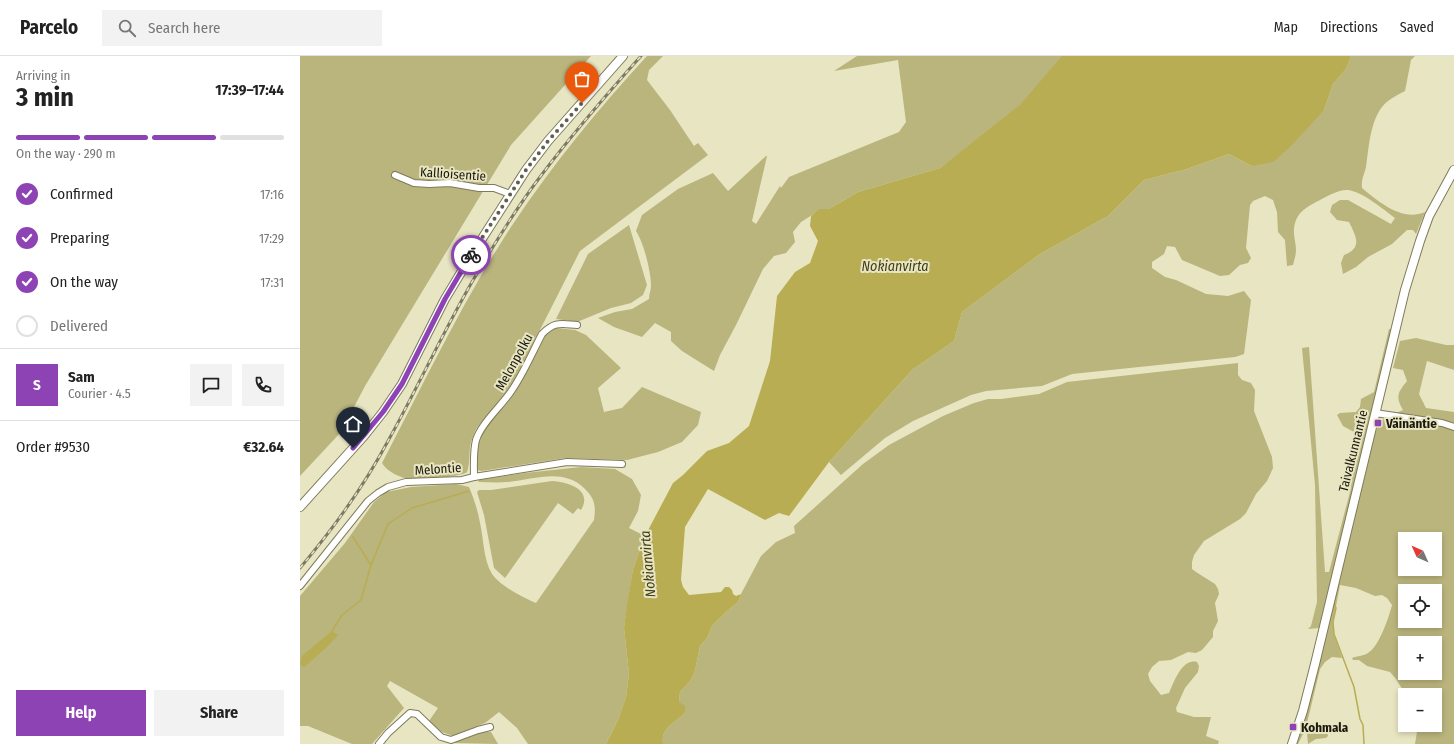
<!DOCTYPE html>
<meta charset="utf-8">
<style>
:root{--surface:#fff;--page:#f2f2f2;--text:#222;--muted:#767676;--line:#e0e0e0;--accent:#8e43b4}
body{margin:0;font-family:"Fira Sans Condensed",sans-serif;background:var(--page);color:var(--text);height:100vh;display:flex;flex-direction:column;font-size:15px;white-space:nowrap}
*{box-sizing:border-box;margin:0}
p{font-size:13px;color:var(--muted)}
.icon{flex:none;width:22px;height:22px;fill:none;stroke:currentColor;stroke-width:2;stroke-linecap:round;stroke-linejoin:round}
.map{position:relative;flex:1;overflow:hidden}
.details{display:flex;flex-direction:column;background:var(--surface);width:300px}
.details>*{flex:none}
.needle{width:26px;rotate:315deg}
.buttons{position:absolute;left:1098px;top:476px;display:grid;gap:8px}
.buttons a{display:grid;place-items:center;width:44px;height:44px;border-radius:0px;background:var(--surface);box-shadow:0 2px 6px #0003;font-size:20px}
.pin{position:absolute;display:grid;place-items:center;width:34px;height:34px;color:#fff;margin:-41px -17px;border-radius:50% 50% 50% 0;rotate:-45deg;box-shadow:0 0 4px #0007}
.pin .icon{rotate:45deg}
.courier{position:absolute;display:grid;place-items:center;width:40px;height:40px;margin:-20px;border:3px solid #8e43b4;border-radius:50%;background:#fff;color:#222;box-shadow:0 1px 5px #0007}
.headline em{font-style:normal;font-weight:700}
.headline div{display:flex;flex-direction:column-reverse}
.headline{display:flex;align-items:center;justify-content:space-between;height:68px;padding:0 16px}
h1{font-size:26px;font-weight:700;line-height:30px}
.bar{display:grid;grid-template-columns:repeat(4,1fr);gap:6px 4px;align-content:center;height:48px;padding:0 16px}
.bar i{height:5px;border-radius:3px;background:var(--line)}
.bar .current{background:var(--accent)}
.bar p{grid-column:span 4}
.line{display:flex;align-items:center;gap:10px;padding:0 16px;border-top:1px solid var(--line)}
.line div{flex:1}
.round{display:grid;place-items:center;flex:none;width:42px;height:42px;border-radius:0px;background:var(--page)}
ol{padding:0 16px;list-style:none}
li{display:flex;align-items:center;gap:12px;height:44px}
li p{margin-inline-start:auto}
li .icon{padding:4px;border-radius:50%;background:var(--accent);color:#fff;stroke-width:4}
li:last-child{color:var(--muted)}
li i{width:22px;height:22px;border:2px solid var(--line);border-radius:50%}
.button{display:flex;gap:8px;margin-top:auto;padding:8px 16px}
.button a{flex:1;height:46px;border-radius:0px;background:var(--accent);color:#fff;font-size:16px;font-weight:700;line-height:46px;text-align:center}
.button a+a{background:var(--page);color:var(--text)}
header{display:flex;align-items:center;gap:24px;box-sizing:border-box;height:56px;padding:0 20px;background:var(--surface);border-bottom:1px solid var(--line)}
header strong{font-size:19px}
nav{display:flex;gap:22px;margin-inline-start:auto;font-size:14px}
.search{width:280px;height:36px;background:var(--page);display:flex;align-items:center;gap:10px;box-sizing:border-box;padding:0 14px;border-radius:0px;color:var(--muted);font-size:15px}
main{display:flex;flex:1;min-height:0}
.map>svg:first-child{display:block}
.green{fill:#bab47d;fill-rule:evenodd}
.water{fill:#b8ad53}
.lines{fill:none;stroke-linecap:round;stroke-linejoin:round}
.stream{stroke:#b8ad53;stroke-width:1.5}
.street-casing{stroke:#7e7b5b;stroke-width:8}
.secondary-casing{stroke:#7e7b5b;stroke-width:10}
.street{stroke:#fff;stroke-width:6}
.secondary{stroke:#fff;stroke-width:8}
.rail-casing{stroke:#7c7a62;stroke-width:3}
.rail{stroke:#e8e5c2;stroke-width:1.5;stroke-dasharray:4.5;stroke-linecap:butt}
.done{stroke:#62604c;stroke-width:4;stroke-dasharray:0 7.2}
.route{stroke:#8e43b4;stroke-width:5}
.poi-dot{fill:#8e43b4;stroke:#e8e5c2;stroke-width:1.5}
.labels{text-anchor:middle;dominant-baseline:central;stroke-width:4;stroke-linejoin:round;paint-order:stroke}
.street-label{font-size:13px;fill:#1a190c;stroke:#e8e5c2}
.poi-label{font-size:13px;font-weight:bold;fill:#1a190c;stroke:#e8e5c2;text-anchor:start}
.water-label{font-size:14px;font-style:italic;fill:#413c16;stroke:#e8e5c2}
</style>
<header>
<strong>Parcelo</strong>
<div class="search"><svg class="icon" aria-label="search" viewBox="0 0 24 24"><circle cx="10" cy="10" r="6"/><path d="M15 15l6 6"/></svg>Search here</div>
<nav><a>Map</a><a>Directions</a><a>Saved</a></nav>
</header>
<main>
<section class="details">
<div class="headline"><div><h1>3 min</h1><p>Arriving in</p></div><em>17:39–17:44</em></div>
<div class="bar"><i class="current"></i><i class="current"></i><i class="current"></i><i></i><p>On the way · 290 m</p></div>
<ol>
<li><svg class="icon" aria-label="check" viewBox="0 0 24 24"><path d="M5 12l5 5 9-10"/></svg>Confirmed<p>17:16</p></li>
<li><svg class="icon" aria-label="check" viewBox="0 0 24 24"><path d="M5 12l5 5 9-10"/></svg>Preparing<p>17:29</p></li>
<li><svg class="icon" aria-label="check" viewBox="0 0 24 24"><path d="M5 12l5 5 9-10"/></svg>On the way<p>17:31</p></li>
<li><i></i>Delivered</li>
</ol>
<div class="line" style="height:72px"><b class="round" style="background:var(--accent);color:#fff">S</b><div><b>Sam</b><p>Courier · 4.5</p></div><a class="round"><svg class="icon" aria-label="chat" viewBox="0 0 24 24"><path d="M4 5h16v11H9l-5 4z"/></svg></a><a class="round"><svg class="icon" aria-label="phone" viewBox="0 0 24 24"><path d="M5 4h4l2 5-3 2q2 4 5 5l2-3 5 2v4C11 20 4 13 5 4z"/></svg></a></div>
<div class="line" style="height:52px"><div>Order #9530</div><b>€32.64</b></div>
<div class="button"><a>Help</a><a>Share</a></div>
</section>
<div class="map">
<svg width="1154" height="688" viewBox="0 0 1154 688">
<rect width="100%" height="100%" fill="#e8e5c2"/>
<!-- green -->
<g class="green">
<path d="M0 0H291L211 89 65 330 41 376 0 420Z"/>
<path d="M347 0H363L349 14 347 24 370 54 394 90 398 87 408 99 280 195 210 333 178 370C174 376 171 384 170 391 169 399 170 408 167 416 162 421 120 424 112 424 101 422 87 416 82 407 124 327 163 244 213 168 253 108 298 53 347 0Z"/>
<path d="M557 0H765L726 46 640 112 558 136 529 153 520 154 501 166 493 176 495 186 486 197 474 200 463 213 436 269 420 299 414 315 382 295 371 285V276L355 267 342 281 314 271 298 262 315 256 332 253 349 243C349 238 351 234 351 230 351 216 344 187 336 175L342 159 378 133 413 117 428 135 466 100H467L452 165 456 168 480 130 481 132 489 121 599 76 606 66 598 4 534 15Z"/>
<path d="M1051 0H1115L1111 4 1105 35C1099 38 1093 41 1088 45 1070 59 1069 91 1066 111 1064 119 1061 124 1062 132 1079 146 1102 166 1125 156L1116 178 1113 174H1107L1092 188 1068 201 1056 211 1043 218 1041 207 1044 199C1063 192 1056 180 1049 166L1037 164 1030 156 1032 149 1040 144H1048L1091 168 1095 162C1083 153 1063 136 1048 134 1039 133 1024 142 1016 146 1007 151 998 156 995 167 992 178 996 185 996 194 996 199 994 205 993 209L987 210 985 184 978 176 977 156 973 144 965 140 953 145 950 149 946 192 951 202 948 207 940 209 929 219 920 220 882 204 875 191 867 190 864 198 852 206V212L865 221 876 224 906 238 928 240 944 235 951 244 944 298 935 301 772 318 742 330 686 335 671 339 613 365 585 382 541 419 529 406 612 314 654 285 662 256 740 198 808 160 844 124 887 113 929 98 952 110 1024 54 1033 28 1046 13Z"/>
<path d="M329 169 347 229 343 239 331 247 311 252 277 266 256 263 288 198Z"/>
<path d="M256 272 275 274 286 279 321 312 298 332 304 356 322 352 342 331 401 356 398 369 382 386 358 396 327 404 265 402 182 415 176 414 178 387 184 373 215 335 245 278Z"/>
<path d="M1089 273H1092L1093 275 1019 572 1008 573 1011 570 1017 546 1015 429 1002 292 1009 291 1025 516H1029L1051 432V411L1056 383 1054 376 1043 370 1037 359 1040 357 1056 356 1060 351 1061 343 1074 336Z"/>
<path d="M1116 282 1146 289H1154V314L1127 305 1119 338 1126 352 1154 356V688H1115L1117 676 1126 669H1135V639H1106L1096 623 1090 616 1067 610 1059 604H1053L1052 602C1057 600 1064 600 1068 597 1079 591 1089 561 1092 549L1087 542 1082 539 1075 540 1056 532 1040 529 1033 566 1034 578 1042 602 1032 601 1025 606 1020 613 1007 667C1018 669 1026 666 1028 680L1026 682 1016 683 1008 688 1007 677 1004 676 998 688H996L1005 667V657L1073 380 1082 364 1103 354C1095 341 1098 336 1107 325L1103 314 1093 312 1100 285ZM1105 483H1135V513H1105ZM1105 535H1135V565H1105ZM1105 587H1135V617H1105Z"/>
<path d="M938 307V319L942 324 951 327 955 334 954 355 972 401 973 412 967 425 956 438 946 457 940 463 904 485 894 499 892 506V513L896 516 915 528 918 533 919 538 915 547 918 565 913 575V581L902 594 896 597 888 596 871 604 859 605 852 611 848 618 850 625 861 639 869 637C874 626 882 602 897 606L899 610 898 616 885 632 876 652 877 656 894 661H911L906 680 919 685 918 688H363C361 671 374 668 385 657L379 646 380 636 391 624 395 615 400 590 407 582 412 570 426 556 438 546 441 538 461 500 476 486 495 477 494 470 563 408 589 389 643 360 674 347 688 343H701L739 338 767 326Z"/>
<path d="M281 411 315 413 332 423 341 439 338 455 329 472 345 480 333 513 324 572 329 618 326 641 318 664 306 688H228L217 672 199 656 185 667 153 680 142 676 129 665 138 652 90 625 87 630 104 652 72 688H52L8 670H0V540L45 487 74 446 86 436 111 431 156 428 169 431C174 443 178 455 180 467 184 484 183 503 192 518 200 530 223 541 236 547L294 464C296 450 295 443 285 433 263 411 234 424 207 426 198 427 188 426 179 426L178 424 225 417Z"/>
<path d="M252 425C269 426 293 434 281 454L278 452 273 458 258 447 205 522 194 512 184 459 177 436 179 434H191Z"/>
<path d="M180 675 191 676 198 688 153 687Z"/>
</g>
<!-- water -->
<g class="water">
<path d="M762 0H1051L1046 13 1033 28 1024 54 990 91 973 106 952 110 929 98 887 113 844 124 808 160 740 198 662 256 654 285 612 314 529 406 489 460 479 457 465 464 408 433 385 471 381 524 383 531 389 539 421 536 425 531H429L432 534 433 538 436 540 441 538 438 546 426 556 412 570 407 582 400 590 395 615 391 624 380 636 379 646 385 650V657C374 668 361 671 363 688H306L318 664 326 641 329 618 324 572 327 549 333 513 345 480 373 427 383 419 407 395 429 387 449 370 470 305 477 240 495 216 510 207 518 185 510 170 511 160 520 153H529L558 136 640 112 720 49Z"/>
<path d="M32 575 38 579 26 592 4 611 0 608 2 600Z"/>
</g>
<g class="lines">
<!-- stream -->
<g class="stream">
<path d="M71 509 88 468 112 452 169 435"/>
<path d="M1034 547 1036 552 1033 566 1034 578 1054 631 1060 663 1063 669 1064 688"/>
<path d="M32 575 42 559 61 544 71 509 53 481"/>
</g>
<!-- street casing -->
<g class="street-casing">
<g id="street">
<path d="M95 119 114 127 129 128 150 127 179 132H194L210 138"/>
<path d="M1075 357 1142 367 1154 371"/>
<path d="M174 421C174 409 173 396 176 384 181 368 200 351 210 337 223 319 232 297 242 278 255 265 261 268 277 269"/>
<path d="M0 530 68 445 78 437 88 431 106 426 162 424 174 421 267 406 322 408"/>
<path d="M79 688 88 677 110 657 117 658 141 681 151 684 178 674 190 671"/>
</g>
</g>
<!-- secondary casing -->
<g class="secondary-casing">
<g id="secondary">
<path d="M0 451 64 380 83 356 102 328 145 243 171 200 226 114 248 85 323 0"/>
<path d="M992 688 1003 655 1015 608 1105 234 1120 185 1129 160 1154 114"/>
</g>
</g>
<!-- street -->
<use href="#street" class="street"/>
<!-- secondary -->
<use href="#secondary" class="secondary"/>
<!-- rail casing -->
<g class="rail-casing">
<path id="rail" d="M0 512C33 473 64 430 88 385 117 333 142 278 172 226 194 188 217 151 243 117 274 76 307 38 341 0"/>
</g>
<!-- rail -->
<use href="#rail" class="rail"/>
</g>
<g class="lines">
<!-- done -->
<path class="done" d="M171 199 226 114 248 85 282 47"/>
<!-- route -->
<path class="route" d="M53 392 83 356 102 328 145 243 171 199"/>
</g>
<!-- markers -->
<g class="poi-dot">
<rect x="1074" y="363" width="8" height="8" rx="2"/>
<rect x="989" y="667" width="8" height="8" rx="2"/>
</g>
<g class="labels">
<!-- street labels -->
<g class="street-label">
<text transform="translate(153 118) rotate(4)">Kallioisentie</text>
<text transform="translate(214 306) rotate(-61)">Melonpolku</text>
<text transform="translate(1053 395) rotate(-76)">Taivalkunnantie</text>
<text transform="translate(138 413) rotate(-4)">Melontie</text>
</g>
<!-- poi labels -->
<g class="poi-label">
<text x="1086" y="367">Väinäntie</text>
<text x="1001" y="671">Kohmala</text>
</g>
<!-- water labels -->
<g class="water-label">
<text x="595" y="210">Nokianvirta</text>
<text transform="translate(348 508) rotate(-95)">Nokianvirta</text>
</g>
</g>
</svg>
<div class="buttons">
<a><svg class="needle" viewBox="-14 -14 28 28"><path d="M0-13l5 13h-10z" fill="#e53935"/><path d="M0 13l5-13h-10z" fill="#767676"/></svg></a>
<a><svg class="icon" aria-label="locate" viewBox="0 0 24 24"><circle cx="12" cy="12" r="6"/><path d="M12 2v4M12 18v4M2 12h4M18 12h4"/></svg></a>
<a>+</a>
<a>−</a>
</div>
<div class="pin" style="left:282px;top:47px;background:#ea580c"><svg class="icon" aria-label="bag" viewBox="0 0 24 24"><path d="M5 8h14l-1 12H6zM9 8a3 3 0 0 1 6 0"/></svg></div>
<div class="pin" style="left:53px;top:392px;background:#1f2937"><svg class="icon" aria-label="home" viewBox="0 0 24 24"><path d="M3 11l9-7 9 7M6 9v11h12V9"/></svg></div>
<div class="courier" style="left:171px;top:199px"><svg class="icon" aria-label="bike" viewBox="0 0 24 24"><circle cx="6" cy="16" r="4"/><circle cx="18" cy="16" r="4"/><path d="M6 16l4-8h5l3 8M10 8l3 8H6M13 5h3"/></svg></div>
</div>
</main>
